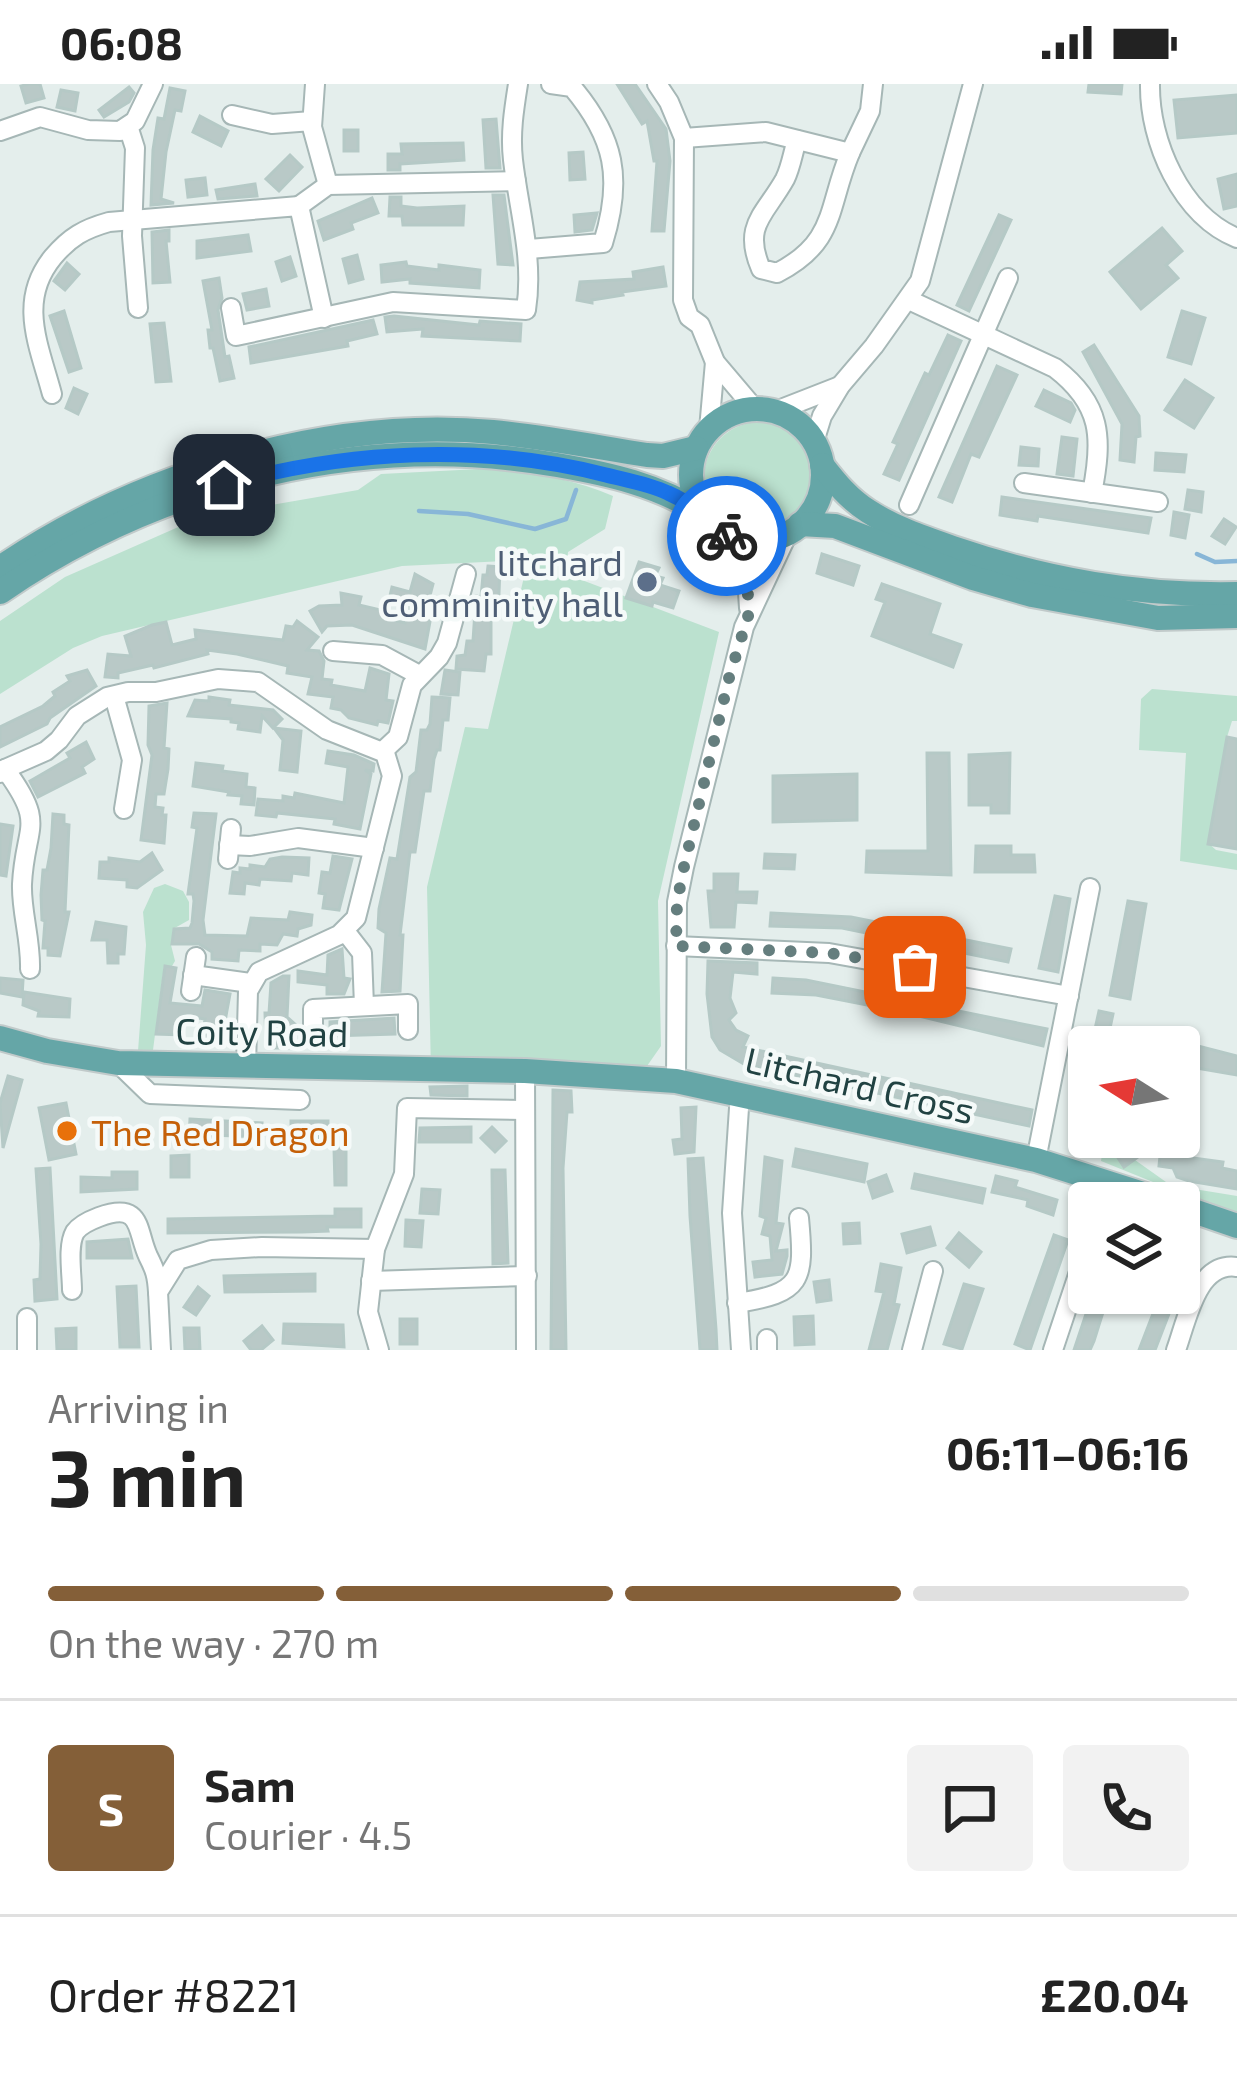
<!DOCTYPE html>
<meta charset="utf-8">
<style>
:root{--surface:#fff;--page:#f2f2f2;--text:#222;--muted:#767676;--line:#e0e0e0;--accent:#845f38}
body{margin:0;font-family:"Exo 2",sans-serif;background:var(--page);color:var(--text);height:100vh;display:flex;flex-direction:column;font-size:45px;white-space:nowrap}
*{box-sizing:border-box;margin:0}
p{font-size:39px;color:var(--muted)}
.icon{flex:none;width:66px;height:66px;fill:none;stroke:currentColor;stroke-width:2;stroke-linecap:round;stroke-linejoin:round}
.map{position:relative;height:1266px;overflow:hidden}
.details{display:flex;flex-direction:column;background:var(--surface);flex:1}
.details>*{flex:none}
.needle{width:78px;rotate:281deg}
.tools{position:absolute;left:1068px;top:942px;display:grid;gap:24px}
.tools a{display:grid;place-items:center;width:132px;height:132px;border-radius:12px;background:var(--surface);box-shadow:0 3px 9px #0004;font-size:60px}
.pin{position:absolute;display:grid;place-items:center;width:102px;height:102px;color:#fff;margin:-51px;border-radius:24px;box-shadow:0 6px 18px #0006}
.courier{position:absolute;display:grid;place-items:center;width:120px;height:120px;margin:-60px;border:9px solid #1a73e8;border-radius:50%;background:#fff;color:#222;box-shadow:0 3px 15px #0007}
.summary em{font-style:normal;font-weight:700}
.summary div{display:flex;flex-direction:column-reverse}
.summary{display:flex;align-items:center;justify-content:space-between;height:204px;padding:0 48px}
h1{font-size:78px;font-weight:700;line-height:90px}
.bar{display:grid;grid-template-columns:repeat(4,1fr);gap:18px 12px;align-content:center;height:144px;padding:0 48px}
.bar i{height:15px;border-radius:9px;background:var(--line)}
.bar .current{background:var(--accent)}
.bar p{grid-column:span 4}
.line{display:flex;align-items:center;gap:30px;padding:0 48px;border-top:3px solid var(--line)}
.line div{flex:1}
.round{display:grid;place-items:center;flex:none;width:126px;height:126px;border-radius:12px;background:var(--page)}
.status{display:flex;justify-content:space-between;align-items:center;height:84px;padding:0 60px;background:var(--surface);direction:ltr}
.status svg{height:33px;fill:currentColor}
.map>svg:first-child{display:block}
.green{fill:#bbe1cf}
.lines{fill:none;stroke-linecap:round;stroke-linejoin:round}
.stream{stroke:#88b6d7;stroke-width:4.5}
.building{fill:#b9c9c7;stroke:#b5c9c6;stroke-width:3}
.minor-casing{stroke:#a6b7b6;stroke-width:22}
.major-casing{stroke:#c1caca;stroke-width:28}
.minor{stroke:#fff;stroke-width:18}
.major{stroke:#65a6a7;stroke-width:24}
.done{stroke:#657e7e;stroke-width:12;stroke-dasharray:0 21.6}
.route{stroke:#1a73e8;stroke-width:15}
.service-dot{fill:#5c6f8a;stroke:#f5faf9;stroke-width:4.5}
.food-dot{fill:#e8710a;stroke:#f5faf9;stroke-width:4.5}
.labels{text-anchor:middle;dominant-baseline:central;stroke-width:9;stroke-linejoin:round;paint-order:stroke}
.service-label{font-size:36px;fill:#4e5e75;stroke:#f5faf9;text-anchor:end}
.street-label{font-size:36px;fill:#214242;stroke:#f5faf9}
.food-label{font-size:36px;fill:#c56008;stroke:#f5faf9;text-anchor:start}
</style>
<div class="status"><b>06:08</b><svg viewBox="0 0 49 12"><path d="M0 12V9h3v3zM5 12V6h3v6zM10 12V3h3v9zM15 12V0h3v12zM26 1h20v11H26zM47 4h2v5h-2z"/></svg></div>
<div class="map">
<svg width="1237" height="1266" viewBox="0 0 1237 1266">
<rect width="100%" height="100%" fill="#e4eeec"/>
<!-- green -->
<g class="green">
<circle cx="760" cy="394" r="56"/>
<path d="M479 385C527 388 569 393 613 412L605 445 568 468 566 490 719 548 658 817 661 962 647 982 431 987 427 803 465 643 488 645 528 476 402 482 102 552 73 564 0 610V537L65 493 201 433 358 406 381 390Z"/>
<path d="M1152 605 1237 612V637H1232L1227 653 1208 759 1216 766 1237 770V786L1180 777 1186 669 1139 666 1141 615Z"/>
<path d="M165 800 183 807 189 818V836L173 845 171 861 175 877 172 882H164L153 966 138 967 146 861 143 828 154 804Z"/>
<path d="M1102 1070 1135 1076 1166 1098 1182 1103 1237 1112V1132L1101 1077Z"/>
</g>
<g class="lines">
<!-- stream -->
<g class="stream">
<path d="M419 427 468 430 535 445 566 435 576 406"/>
<path d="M1197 470 1215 478 1237 477"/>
</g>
</g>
<!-- building -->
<g class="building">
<path d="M29 0H40L44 14 26 19 21 2Z"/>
<path d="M617 0H635L666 45 670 77 664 147H652L657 77H654L647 37 642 40Z"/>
<path d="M1089 0H1122L1121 10 1088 8Z"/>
<path d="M129 3 134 9 129 18 104 33 99 26Z"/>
<path d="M170 4 185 7 181 27 175 26 166 68 161 115 174 119 151 121 153 66 158 34 164 35Z"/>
<path d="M61 6 78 9 75 27 57 23Z"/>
<path d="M1237 11V49L1178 54 1174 16Z"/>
<path d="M200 32 228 47 221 62 193 48Z"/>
<path d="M496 35 500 84H486L483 36Z"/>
<rect x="344" y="46" width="14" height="21"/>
<path d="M463 59 464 76 400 80V86H388V70H402L401 60Z"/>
<path d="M583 68 585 95 570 96 569 69Z"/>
<path d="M290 71 302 83 279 107 266 95Z"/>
<path d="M1237 90V122L1224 125 1218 95Z"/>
<path d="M205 94 207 111 188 113 186 96Z"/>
<path d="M255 100 257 112 218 115 216 106Z"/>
<path d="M493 111H504L513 181 498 180Z"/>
<path d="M390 113H401V122L417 124 464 122 463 141H403L402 132H389Z"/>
<path d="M372 114 378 129 351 139 353 145 324 156 318 137Z"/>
<path d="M597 129 592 146 575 148 574 131Z"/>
<path d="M999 131 1011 136 969 227 957 221Z"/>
<path d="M1162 144 1182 167 1166 181 1178 194 1141 225 1110 188Z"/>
<path d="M169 146V157H166L170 198 153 199 152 148Z"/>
<path d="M248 151 251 167 197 174V157Z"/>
<path d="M357 171 363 195 349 199 343 175Z"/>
<path d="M290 173 296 192 282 197 276 178Z"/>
<path d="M406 178 407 182 439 186V181L480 186 479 204 410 199V195L382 198 381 181Z"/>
<path d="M67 179 79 190 65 206 54 197Z"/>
<path d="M663 183 666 202 622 208 623 211 592 216V219L577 216 580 198 634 195 633 188Z"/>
<path d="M219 194 222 214 218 226 225 273 229 272 234 294 220 297 213 264H210L208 246H212L203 197Z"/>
<path d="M266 205 269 222 247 226 243 210Z"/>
<path d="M64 227 81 284 69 288 50 232Z"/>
<path d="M1182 227 1205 234 1191 280 1168 273Z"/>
<path d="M394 232 479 241 480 237 521 240 520 257 422 252 423 245 387 248 385 233Z"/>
<path d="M373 236 377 250 347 257 348 262 251 279 249 263Z"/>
<path d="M164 239 171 297 156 298 150 240Z"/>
<path d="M948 251 961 257 899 396 884 390 898 360 893 358 925 289 929 291Z"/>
<path d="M1094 261 1139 332 1140 352 1136 353 1134 378 1120 376 1122 340 1083 268Z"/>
<path d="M997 282 1017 291 979 373 971 370 952 418 939 413Z"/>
<path d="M1185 296 1213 314 1194 344 1165 326Z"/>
<path d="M74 304 87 310 78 330 66 324Z"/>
<path d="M1044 306 1071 319 1075 326 1070 338 1036 322Z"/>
<path d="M1062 353 1077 355 1073 392 1057 390Z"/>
<path d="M1021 363 1039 365 1038 382 1019 381Z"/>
<path d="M1156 369 1186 371 1184 388 1155 386Z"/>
<path d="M1188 406 1203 408 1201 428 1185 425Z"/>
<path d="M1002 413 1151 434 1148 449 1038 432 1037 437 1000 431Z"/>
<path d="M1174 428 1189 431 1185 454 1171 451Z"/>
<path d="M1224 435 1236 443 1225 460 1212 452Z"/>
<path d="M822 470 859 482 853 501 817 489Z"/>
<path d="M639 478 659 484 655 492 663 494 660 501 679 507 673 524 653 518 652 522 626 514Z"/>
<path d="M488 482 500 483 498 535 491 534V570H486L484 587 456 585 457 572 465 571 467 557H473L476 512 481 513 483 491H487Z"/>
<path d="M415 490 433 500 428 519 433 521 425 565 352 541 327 542 322 548 310 527 319 522 342 521 341 509 361 513 359 521 385 527 383 534 405 539 409 520 389 516 392 503 410 508Z"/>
<path d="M882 500 940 520 930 550 961 561 953 583 872 552 885 518 876 515Z"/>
<path d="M297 537 318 553 307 566 319 567 324 577 322 595 332 596 331 601 365 607 370 584 389 590 386 616 393 617 388 639 378 637 377 641 349 634 341 626 331 624 333 613 308 610 312 593 287 589 288 582 237 570 207 566 208 570 154 584 153 581 118 589V594L105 593 108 570 131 572 125 552 152 541 166 538 172 561 196 555 195 546 283 556 286 542 293 543Z"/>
<path d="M87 586 96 602 50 634 47 640 0 663V643L43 622 55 612 53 608 70 597 67 592Z"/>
<path d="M445 586 460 588 458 611 441 610Z"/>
<path d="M209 613 230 616 229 621 273 626 282 635 273 644 262 632 260 648 238 645 239 639 231 638V635L188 632 195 616 209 617Z"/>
<path d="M432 613 450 614 448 636H443L440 666H437L434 675 430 707H424L415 768H410L400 851H403L400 907 382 908 386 849 378 844 379 825 390 774 397 775 410 693 416 688 421 646H427L430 640Z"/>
<path d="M167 619 164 664 169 665 168 685 164 710H156L155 723 163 724 162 731H166L164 759 141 756 152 671 148 661 149 622Z"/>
<path d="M274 644 301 647 297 688 280 686 283 656Z"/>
<path d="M1227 653 1237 655V765L1208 760Z"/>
<path d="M86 658 94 675 82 683 85 689 38 713 30 697 70 674 67 669Z"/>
<path d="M328 667 354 671 374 680 373 687 365 686 371 690 360 745 334 740 335 735 277 729 276 733 256 731 258 715 283 717V712L294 714 295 709 344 719 348 683 326 679Z"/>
<path d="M927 669H949L951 791 866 788 867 767H928Z"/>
<path d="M1010 669 1009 729H991V721H969V671Z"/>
<path d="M196 679 223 682 222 687 247 690 246 703 255 704 254 721 241 720 242 712 228 711 229 708 193 702Z"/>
<path d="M857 690V736L773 738V692Z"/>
<path d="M194 729 216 730 203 836 205 851 247 852 251 834 288 836 290 828 312 831 311 841 298 845 297 852 283 850 277 861 260 860V867L239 866 238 877 212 875V868L199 860H172L174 845 190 844 192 839 194 817 193 810H188L197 744 192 743Z"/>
<path d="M53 730 64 731V740L69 741 65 828H69L60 872 48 871V864H43L45 837 42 836 41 811 43 786H47L51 764Z"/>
<path d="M0 740 13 742 6 792 0 791Z"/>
<path d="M976 762H1011V771H1034L1035 788H975Z"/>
<path d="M152 769 162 786 137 804 127 803V796L99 794 100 778H109V774L140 778Z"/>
<path d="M765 770 795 771 794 785 764 784Z"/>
<path d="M333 772 352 775 339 826 323 824 325 810 319 809 322 788 330 789Z"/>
<path d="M282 773 309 774 308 791 292 789 291 797 260 795 259 801 245 799 244 810 230 809 233 788 240 789V784L250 785V781L265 783 270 775Z"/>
<path d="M714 790H738L737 808H757L756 819 736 818 734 843H711L708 807H714Z"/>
<path d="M1055 812 1070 815 1058 888 1039 884Z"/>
<path d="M1128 817 1146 820 1130 915 1110 911Z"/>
<path d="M771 829 851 833 1011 865 1008 878 842 844 770 842Z"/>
<path d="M96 838 126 843 124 870H118V879H108L107 856H92Z"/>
<path d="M342 865 344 894 350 895 344 910H327V901L298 898V887L327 891 328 871Z"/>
<path d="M708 877 757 879V890L733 888 730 914 736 929 729 936 736 946 748 952 743 963 1032 1026 1029 1042 744 980 720 966 712 953 707 910Z"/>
<path d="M165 882 176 884 170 919 202 922 205 906 230 910 221 959 202 956 205 935 185 932 183 951 156 950Z"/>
<path d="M283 892H289L287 933 296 941 289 944 288 964H271V959H266L265 929H269L271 899Z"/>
<path d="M0 894 23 896 22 913 0 909Z"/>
<path d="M773 894 806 896 1047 945 1043 962 898 927 816 911 772 909Z"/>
<path d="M24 908 70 915 69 933 38 932 39 927 23 921Z"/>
<path d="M1099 927 1113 930 1106 963H1091Z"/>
<path d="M394 934 395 950 330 952V938Z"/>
<path d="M1194 961 1237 972V991L1179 981V965L1193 968Z"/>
<path d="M8 992 22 996 3 1064 0 1019Z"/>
<path d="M1083 1001H1089L1088 1063 1073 1060Z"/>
<path d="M467 1002V1012L431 1011 430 1003Z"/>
<path d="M553 1006 571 1007 572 1028H567L563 1084 566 1266H551Z"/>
<path d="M66 1019 76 1070 49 1076 39 1024Z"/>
<path d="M696 1023 694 1068 675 1070 673 1056 682 1055 681 1024Z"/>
<path d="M190 1035 262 1039 261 1053 210 1051V1054H189Z"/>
<path d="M291 1037H328V1054L291 1055Z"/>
<path d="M471 1043V1058H419L420 1044Z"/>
<path d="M492 1043 506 1057 495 1068 481 1054Z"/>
<path d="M1162 1053H1176L1178 1072 1223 1078 1222 1084 1237 1087V1105L1189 1097 1177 1093 1173 1084 1159 1082Z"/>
<path d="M1125 1054 1138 1073 1124 1083 1111 1063Z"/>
<path d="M334 1064H346V1101H335Z"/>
<path d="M796 1065 867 1080 864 1098 793 1082Z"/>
<path d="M189 1071V1093H171V1072Z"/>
<path d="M765 1073 782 1077 776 1139 783 1140 776 1167 787 1166V1172L782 1190 755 1193 753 1178 772 1176 770 1152 762 1150 766 1134 760 1132Z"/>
<path d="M703 1074 716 1245 717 1266H700L690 1132 688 1075Z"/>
<path d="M50 1084 57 1215 35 1217 34 1196 40 1195 41 1160 36 1085Z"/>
<path d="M492 1086H505L508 1179 493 1180Z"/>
<path d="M112 1088H137V1105L81 1108V1093L112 1094Z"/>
<path d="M915 1090 985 1105 982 1119 912 1104Z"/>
<path d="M886 1091 892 1107 873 1114 868 1098Z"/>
<path d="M996 1092 1017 1097 1015 1103 1057 1116 1053 1131 1027 1122 1028 1116 992 1108Z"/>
<path d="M422 1105 440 1106 438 1130 420 1129Z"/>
<path d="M335 1125H361V1143H327L328 1147 302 1148 168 1149V1135L335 1132Z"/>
<path d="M406 1136 423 1137 421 1163 405 1162Z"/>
<path d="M859 1139 860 1159 844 1160 843 1140Z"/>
<path d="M930 1143 935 1161 907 1169 902 1150Z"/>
<path d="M959 1149 981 1168 969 1183 947 1164Z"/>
<path d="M1054 1151 1068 1156 1030 1266 1015 1260Z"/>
<path d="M128 1155 132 1174H87V1158Z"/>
<path d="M881 1180 901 1184 894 1220 899 1221 887 1266H869L884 1208 876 1207Z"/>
<path d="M315 1190V1207L225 1208 224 1192Z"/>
<path d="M829 1196 831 1216 817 1218 814 1198Z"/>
<path d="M964 1200 983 1205 962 1265 944 1260Z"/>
<path d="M136 1202 139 1263H120L117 1203Z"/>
<path d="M198 1203 209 1212 196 1231 184 1223Z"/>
<path d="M1093 1209H1109L1094 1257 1090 1266H1074Z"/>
<path d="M1161 1209H1177L1155 1266H1139Z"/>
<path d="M813 1232 814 1260 795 1261 794 1233Z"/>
<rect x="400" y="1235" width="17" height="25"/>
<path d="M284 1240 343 1241 344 1263 283 1259Z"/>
<path d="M262 1242 273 1256 261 1266H251L244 1257Z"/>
<path d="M76 1244V1266H57L56 1245Z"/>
<path d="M184 1244H199L200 1266H185Z"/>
</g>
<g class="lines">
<!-- minor casing -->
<g class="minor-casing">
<g id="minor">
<path d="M315 0 312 43 328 101"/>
<path d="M657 0 669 18 684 54 683 216 689 233 700 241 715 278 754 324"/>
<path d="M1150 0C1149 57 1181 131 1237 154"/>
<path d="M232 31 272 40 312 37"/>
<path d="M128 42 135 64 132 152 138 224"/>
<path d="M0 47 40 33 88 46 120 47 135 37 153 0"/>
<path d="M684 54 766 48 850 69 870 27 873 0"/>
<path d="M797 56C793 68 791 83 785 95 765 131 742 141 761 185L777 189C837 158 827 124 850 69"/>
<path d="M299 122 328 101 516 97"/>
<path d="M529 165 603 159C623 95 615 54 572 3L551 0"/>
<path d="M909 216 1055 284C1102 320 1103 354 1092 409"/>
<path d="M231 224 236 252 393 218 526 226C534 174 519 128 513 76 510 50 514 25 518 0"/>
<path d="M52 310C39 261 17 217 53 173 70 153 84 145 109 138L299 122 324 234"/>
<path d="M776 327 840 302"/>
<path d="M709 345 715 278"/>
<path d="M814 358 822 332 840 302 874 262 920 197 973 0"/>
<path d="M1024 399 1158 418"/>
<path d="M909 421 1008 194"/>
<path d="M724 448 746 477 749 524"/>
<path d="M333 567 382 571 419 591"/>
<path d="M114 612 132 676 124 725"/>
<path d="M383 667 398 653 412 601 439 573 447 559 466 490"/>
<path d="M5 685 46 667 59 656 77 632 107 613 128 608H156L218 595 258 598 327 646 385 669 392 692 356 834 339 851 259 888 248 907 246 983"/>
<path d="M0 689 5 685C47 742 25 740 22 800 21 827 31 856 30 885"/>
<path d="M229 761 250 762 298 754 374 764"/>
<path d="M228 775 231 745"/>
<path d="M345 847 362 869 364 922"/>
<path d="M676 862 829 869 1069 912"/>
<path d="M193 891 250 899"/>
<path d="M191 907 196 873"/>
<path d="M313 953V925L408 920V946"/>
<path d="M118 979 150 1010 300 1016"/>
<path d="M525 987 526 1266"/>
<path d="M676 997 677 818 684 783 744 543 788 449"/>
<path d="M740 1009 732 1129 741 1266"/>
<path d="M1036 1076 1090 804"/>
<path d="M371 1197 527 1192"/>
<path d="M72 1206C72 1190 67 1162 75 1148 80 1141 91 1136 99 1133 143 1117 136 1146 148 1172 155 1186 157 1191 158 1208"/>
<path d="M737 1219C802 1209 805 1197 799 1134"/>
<path d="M27 1234V1266"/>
<path d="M767 1255V1266"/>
<path d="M161 1266 158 1208 178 1176 211 1166 262 1163 375 1165"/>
<path d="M379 1266 368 1228 375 1165 404 1090 407 1024 525 1026"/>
<path d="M912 1266 933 1187"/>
<path d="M1053 1266 1089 1158"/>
<path d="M1176 1266C1187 1236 1197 1177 1237 1183"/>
</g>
</g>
<!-- major casing -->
<g class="major-casing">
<g id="major">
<circle cx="757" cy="391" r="66"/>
<path d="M822 381C836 399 849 415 868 427 894 444 924 454 953 464 1047 496 1138 512 1237 510"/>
<path d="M800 440 835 442 973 494 1032 511 1158 534 1237 532"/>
<path d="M0 484C138 390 326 333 493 348 545 353 596 363 647 371L663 372 696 364"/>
<path d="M0 508C161 397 364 347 557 381 609 390 659 401 703 430"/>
<path d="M0 954 47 967 118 979 525 987 676 997 1036 1076 1171 1119"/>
<path d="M1179 1122 1237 1142"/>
</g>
</g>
<!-- minor -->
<use href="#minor" class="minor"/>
<!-- major -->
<use href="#major" class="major"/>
</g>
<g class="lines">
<!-- done -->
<path class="done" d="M727 452 746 478 749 529 729 594 684 783 677 818 676 862 829 869 915 883"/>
<!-- route -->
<path class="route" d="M224 401C346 366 482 359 606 391 626 396 649 400 668 409 691 419 709 435 727 452"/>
</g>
<!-- markers -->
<circle class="service-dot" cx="647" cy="498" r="12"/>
<circle class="food-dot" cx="67" cy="1047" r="12"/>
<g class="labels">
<!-- service labels -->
<g class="service-label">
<text x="623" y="477">litchard<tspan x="623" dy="41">comminity hall</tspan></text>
</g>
<!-- street labels -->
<g class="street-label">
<text transform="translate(262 947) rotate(1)">Coity Road</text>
<text transform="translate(860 1000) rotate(13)">Litchard Cross</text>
</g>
<!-- food labels -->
<g class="food-label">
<text x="91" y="1047">The Red Dragon</text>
</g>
</g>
</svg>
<div class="tools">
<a><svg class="needle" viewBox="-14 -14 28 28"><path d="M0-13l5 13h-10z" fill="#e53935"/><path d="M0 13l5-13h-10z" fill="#767676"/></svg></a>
<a><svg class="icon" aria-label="layers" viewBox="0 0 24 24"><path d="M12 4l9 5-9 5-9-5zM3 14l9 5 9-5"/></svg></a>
</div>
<div class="pin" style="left:915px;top:883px;background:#ea580c"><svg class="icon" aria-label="bag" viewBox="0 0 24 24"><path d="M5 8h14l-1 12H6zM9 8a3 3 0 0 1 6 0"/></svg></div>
<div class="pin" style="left:224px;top:401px;background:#1f2937"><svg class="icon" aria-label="home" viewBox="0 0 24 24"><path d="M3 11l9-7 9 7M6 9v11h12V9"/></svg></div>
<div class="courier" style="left:727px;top:452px"><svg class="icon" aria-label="bike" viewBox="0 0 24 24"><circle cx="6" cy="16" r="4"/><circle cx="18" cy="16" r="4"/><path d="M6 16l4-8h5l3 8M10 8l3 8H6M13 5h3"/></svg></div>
</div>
<section class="details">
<div class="summary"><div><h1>3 min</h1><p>Arriving in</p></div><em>06:11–06:16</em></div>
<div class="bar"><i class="current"></i><i class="current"></i><i class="current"></i><i></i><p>On the way · 270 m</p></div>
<div class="line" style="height:216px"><b class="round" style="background:var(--accent);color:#fff">S</b><div><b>Sam</b><p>Courier · 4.5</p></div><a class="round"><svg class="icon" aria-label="chat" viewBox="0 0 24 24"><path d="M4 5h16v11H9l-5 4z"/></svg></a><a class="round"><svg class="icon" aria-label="phone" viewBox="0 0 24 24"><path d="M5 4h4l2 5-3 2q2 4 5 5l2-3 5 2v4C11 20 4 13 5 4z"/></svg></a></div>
<div class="line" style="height:156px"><div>Order #8221</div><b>£20.04</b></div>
</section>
